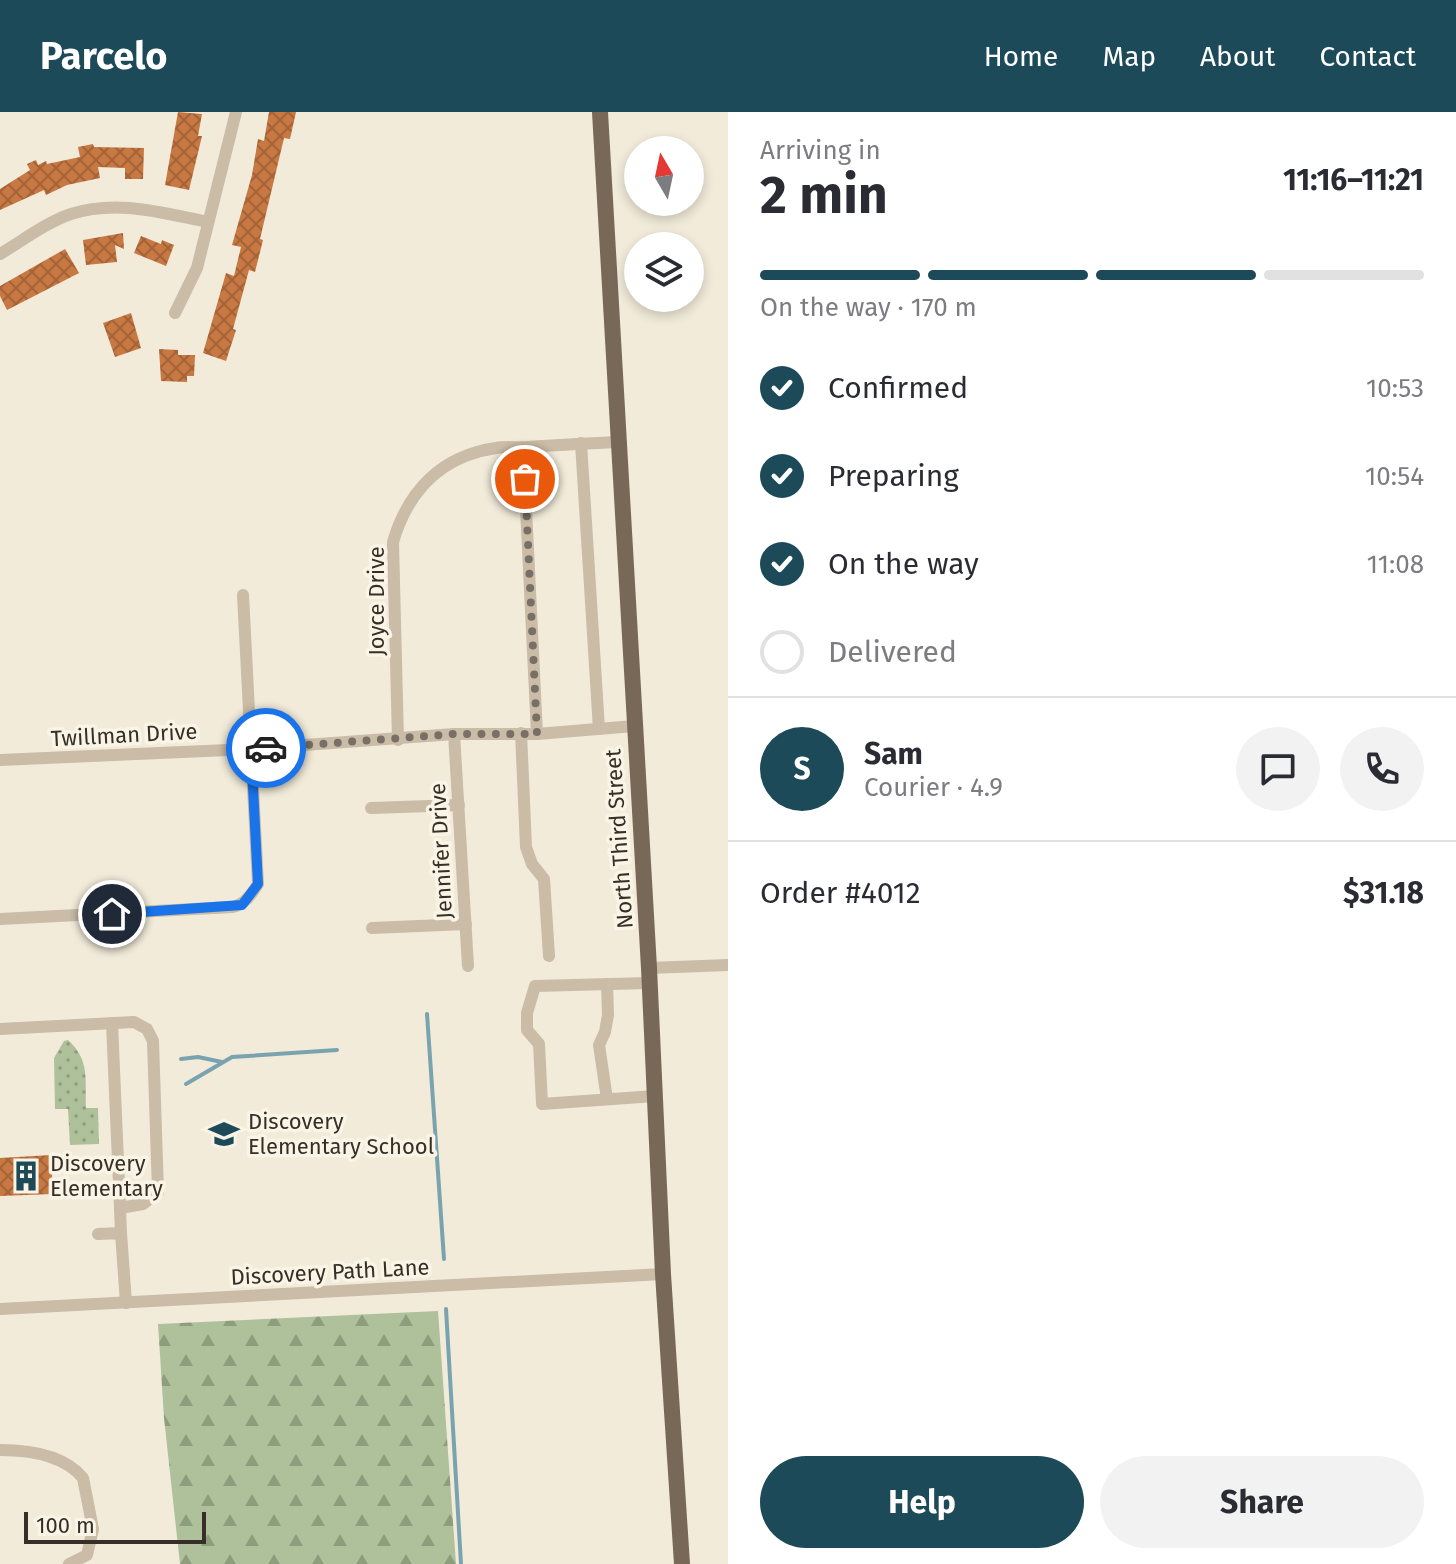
<!DOCTYPE html>
<meta charset="utf-8">
<style>
:root{--surface:#fff;--page:#f2f2f3;--text:#2b2b33;--muted:#7c7c81;--line:#e1e1e2;--accent:#1c4a58}
body{margin:0;font-family:"Fira Sans",sans-serif;background:var(--page);color:var(--text);height:100vh;display:flex;flex-direction:column;font-size:30px;white-space:nowrap}
*{box-sizing:border-box;margin:0}
p{font-size:26px;color:var(--muted)}
.icon{flex:none;width:44px;height:44px;fill:none;stroke:currentColor;stroke-width:2;stroke-linecap:round;stroke-linejoin:round}
.map{position:relative;flex:1;overflow:hidden}
.side{display:flex;flex-direction:column;background:var(--surface);width:728px}
.side>*{flex:none}
.needle{width:52px;rotate:351deg}
.buttons{position:absolute;left:624px;top:24px;display:grid;gap:16px}
.buttons a{display:grid;place-items:center;width:80px;height:80px;border-radius:50%;background:var(--surface);box-shadow:0 4px 12px #0003;font-size:40px}
.scale{position:absolute;left:24px;bottom:20px;width:182px;box-sizing:border-box;padding-left:8px;border:4px solid #362e27;border-top:0;font-size:22px;line-height:28px;white-space:nowrap;color:#362e27;-webkit-text-stroke:6px #faf4e6;paint-order:stroke}
.pin{position:absolute;display:grid;place-items:center;width:68px;height:68px;color:#fff;margin:-34px;border:4px solid #fff;border-radius:50%;box-shadow:0 2px 8px #0007}
.courier{position:absolute;display:grid;place-items:center;width:80px;height:80px;margin:-40px;border:6px solid #1a73e8;border-radius:50%;background:#fff;color:#222;box-shadow:0 2px 10px #0007}
.overview em{font-style:normal;font-weight:700}
.overview div{display:flex;flex-direction:column-reverse}
.overview{display:flex;align-items:center;justify-content:space-between;height:136px;padding:0 32px}
h1{font-size:52px;font-weight:700;line-height:60px}
.bar{display:grid;grid-template-columns:repeat(4,1fr);gap:12px 8px;align-content:center;height:96px;padding:0 32px}
.bar i{height:10px;border-radius:6px;background:var(--line)}
.bar .current{background:var(--accent)}
.bar p{grid-column:span 4}
.line{display:flex;align-items:center;gap:20px;padding:0 32px;border-top:2px solid var(--line)}
.line div{flex:1}
.round{display:grid;place-items:center;flex:none;width:84px;height:84px;border-radius:42px;background:var(--page)}
ol{padding:0 32px;list-style:none}
li{display:flex;align-items:center;gap:24px;height:88px}
li p{margin-inline-start:auto}
li .icon{padding:8px;border-radius:50%;background:var(--accent);color:#fff;stroke-width:4}
li:last-child{color:var(--muted)}
li i{width:44px;height:44px;border:4px solid var(--line);border-radius:50%}
.action{display:flex;gap:16px;margin-top:auto;padding:16px 32px}
.action a{flex:1;height:92px;border-radius:48px;background:var(--accent);color:#fff;font-size:32px;font-weight:700;line-height:92px;text-align:center}
.action a+a{background:var(--page);color:var(--text)}
header{display:flex;align-items:center;gap:48px;box-sizing:border-box;height:112px;padding:0 40px;background:var(--accent);color:#fff}
header strong{font-size:38px}
nav{display:flex;gap:44px;margin-inline-start:auto;font-size:28px}
main{display:flex;flex:1;min-height:0}
.map>svg:first-child{display:block}
.forest{fill:url(#forest-firs)}
.park{fill:url(#park-dots)}
.lines{fill:none;stroke-linecap:round;stroke-linejoin:round}
.stream{stroke:#79a4af;stroke-width:4}
.building{fill:url(#building-cross-hatch)}
.minor{stroke:#cabca6;stroke-width:12}
.major{stroke:#786858;stroke-width:16}
.done{stroke:#787066;stroke-width:8;stroke-dasharray:0 14.4}
.route{stroke:#1a73e8;stroke-width:10}
.labels{text-anchor:middle;dominant-baseline:central;stroke-width:7;stroke-linejoin:round;paint-order:stroke}
.street-label{font-size:22px;fill:#362e27;stroke:#faf4e6}
.poi-label{font-size:22px;fill:#362e27;stroke:#faf4e6;text-anchor:start}
</style>
<header>
<strong>Parcelo</strong>
<nav><a>Home</a><a>Map</a><a>About</a><a>Contact</a></nav>
</header>
<main>
<div class="map">
<svg width="728" height="1452" viewBox="0 0 728 1452">
<defs>
<pattern id="forest-firs" width="22" height="20" patternUnits="userSpaceOnUse" patternTransform="scale(2)"><rect width="22" height="20" fill="#aec19a"/><path d="M5 1l3.5 6h-7zM16 11l3.5 6h-7z" fill="#8e9d7e"/></pattern>
<pattern id="park-dots" width="8" height="8" patternUnits="userSpaceOnUse" patternTransform="scale(2)"><rect width="8" height="8" fill="#aec19a"/><path d="M2 2h.1M6 6h.1" fill="none" stroke="#8e9d7e" stroke-width="1.8" stroke-linecap="round"/></pattern>
<pattern id="building-cross-hatch" width="8" height="8" patternUnits="userSpaceOnUse" patternTransform="scale(2)"><rect width="8" height="8" fill="#c87842"/><path d="M0 0l8 8M0 8l8-8" fill="none" stroke="#a36337"/></pattern>
</defs>
<rect width="100%" height="100%" fill="#f2ebda"/>
<!-- forest -->
<path class="forest" d="M438 1199 456 1452H180L164 1306 158 1212Z"/>
<!-- park -->
<path class="park" d="M68 928C90 948 85 967 86 996H98L99 1032 70 1033 68 997H55L54 946 64 929Z"/>
<g class="lines">
<!-- stream -->
<g class="stream">
<path d="M427 902 444 1147"/>
<path d="M181 947 198 945 222 950"/>
<path d="M186 972 232 945 337 938"/>
<path d="M446 1197 461 1452"/>
</g>
</g>
<!-- building -->
<g class="building">
<path d="M178 0 202 2 198 24H202L189 78 165 73Z"/>
<path d="M269 0H296L290 27 284 26 260 127 263 128 255 160 249 158 233 217 236 218 226 249 203 241 226 161 234 164 241 135 232 133 252 63 258 27 264 29Z"/>
<path d="M93 32 94 35 144 36 143 67H125V56L98 55 100 66 67 73 46 83 44 78 0 98V77L30 58 27 52 36 48 38 53 46 49 47 52 80 45 78 35Z"/>
<path d="M123 121 124 137 115 133 117 150 86 153 83 128Z"/>
<path d="M141 124 161 132 162 128 174 133 166 154 134 141Z"/>
<path d="M65 137 79 161 7 198 0 184V174Z"/>
<path d="M131 201 141 236 115 245 103 211Z"/>
<path d="M159 237 178 238V243H195L194 264H187V270L161 269Z"/>
<path d="M51 1043 53 1082 0 1084V1046Z"/>
</g>
<g class="lines">
<!-- minor -->
<g class="minor">
<path d="M0 142C22 129 47 110 71 102 117 87 162 101 208 110"/>
<path d="M175 201 197 156 236 0"/>
<path d="M581 331 599 617"/>
<path d="M523 335 537 622"/>
<path d="M521 621 526 735 532 752 544 767 549 844"/>
<path d="M454 622 468 854"/>
<path d="M398 628 393 430C408 379 441 344 496 336 506 334 517 336 527 335 558 333 589 331 620 330"/>
<path d="M0 648 251 637 454 622H537L634 614"/>
<path d="M371 696 459 693"/>
<path d="M0 807 233 795C245 792 251 783 258 772L243 483"/>
<path d="M372 816 466 812"/>
<path d="M649 856 728 853"/>
<path d="M649 871 535 874 527 901V918L539 932 542 992 655 984"/>
<path d="M112 911 120 1096"/>
<path d="M0 917 134 910 147 917 153 929 158 1080 143 1092 120 1096 121 1121"/>
<path d="M607 987 599 933 605 920 608 903 607 872"/>
<path d="M98 1122 121 1121 126 1191"/>
<path d="M0 1197 663 1162"/>
<path d="M0 1338C28 1338 64 1343 83 1366L93 1417 87 1443 69 1452"/>
</g>
<!-- major -->
<path class="major" d="M600 0 649 856 663 1162 682 1452"/>
</g>
<g class="lines">
<!-- done -->
<path class="done" d="M266 636 454 622H537L525 367"/>
<!-- route -->
<path class="route" d="M112 802 242 793 258 772 251 637 266 636"/>
</g>
<!-- icons -->
<defs>
<g id="school-bare" transform="scale(2.4)"><path d="M0-5L7-2L0 1L-7-2ZM-4 1L0 2.5L4 1V4Q0 6-4 4Z" fill="#1c4a58" stroke="#faf4e6" stroke-width="2.5" paint-order="stroke"/></g>
<g id="building-bare" transform="scale(2.4)"><path d="M-4-6H4V6H1V3H-1V6H-4ZM-2.5-4.3h1.7v1.8h-1.7ZM.8-4.3h1.7v1.8H.8ZM-2.5-1h1.7V.8h-1.7ZM.8-1h1.7V.8H.8Z" fill="#1c4a58" stroke="#faf4e6" stroke-width="2.5" paint-order="stroke"/></g>
</defs>
<g fill-rule="evenodd">
<use href="#school-bare" x="224" y="1022"/>
<use href="#building-bare" x="26" y="1064"/>
</g>
<g class="labels">
<!-- street labels -->
<g class="street-label">
<text transform="translate(376 489) rotate(-90)">Joyce Drive</text>
<text transform="translate(124 623) rotate(-3)">Twillman Drive</text>
<text transform="translate(619 727) rotate(-94)">North Third Street</text>
<text transform="translate(441 739) rotate(-93)">Jennifer Drive</text>
<text transform="translate(330 1160) rotate(-3)">Discovery Path Lane</text>
</g>
<!-- poi labels -->
<g class="poi-label">
<text x="248" y="1009">Discovery<tspan x="248" dy="25">Elementary School</tspan></text>
<text x="50" y="1051">Discovery<tspan x="50" dy="25">Elementary</tspan></text>
</g>
</g>
</svg>
<div class="buttons">
<a><svg class="needle" viewBox="-14 -14 28 28"><path d="M0-13l5 13h-10z" fill="#e53935"/><path d="M0 13l5-13h-10z" fill="#7c7c81"/></svg></a>
<a><svg class="icon" aria-label="layers" viewBox="0 0 24 24"><path d="M12 4l9 5-9 5-9-5zM3 14l9 5 9-5"/></svg></a>
</div>
<div class="scale">100 m</div>
<div class="pin" style="left:525px;top:367px;background:#ea580c"><svg class="icon" aria-label="bag" viewBox="0 0 24 24"><path d="M5 8h14l-1 12H6zM9 8a3 3 0 0 1 6 0"/></svg></div>
<div class="pin" style="left:112px;top:802px;background:#1f2937"><svg class="icon" aria-label="home" viewBox="0 0 24 24"><path d="M3 11l9-7 9 7M6 9v11h12V9"/></svg></div>
<div class="courier" style="left:266px;top:636px"><svg class="icon" aria-label="car" viewBox="0 0 24 24"><path d="M5 17H2v-5l4-1 3-4h7l3 4 3 1v5h-3M9 17h6M6 11h13"/><circle cx="7" cy="17" r="2"/><circle cx="17" cy="17" r="2"/></svg></div>
</div>
<section class="side">
<div class="overview"><div><h1>2 min</h1><p>Arriving in</p></div><em>11:16–11:21</em></div>
<div class="bar"><i class="current"></i><i class="current"></i><i class="current"></i><i></i><p>On the way · 170 m</p></div>
<ol>
<li><svg class="icon" aria-label="check" viewBox="0 0 24 24"><path d="M5 12l5 5 9-10"/></svg>Confirmed<p>10:53</p></li>
<li><svg class="icon" aria-label="check" viewBox="0 0 24 24"><path d="M5 12l5 5 9-10"/></svg>Preparing<p>10:54</p></li>
<li><svg class="icon" aria-label="check" viewBox="0 0 24 24"><path d="M5 12l5 5 9-10"/></svg>On the way<p>11:08</p></li>
<li><i></i>Delivered</li>
</ol>
<div class="line" style="height:144px"><b class="round" style="background:var(--accent);color:#fff">S</b><div><b>Sam</b><p>Courier · 4.9</p></div><a class="round"><svg class="icon" aria-label="chat" viewBox="0 0 24 24"><path d="M4 5h16v11H9l-5 4z"/></svg></a><a class="round"><svg class="icon" aria-label="phone" viewBox="0 0 24 24"><path d="M5 4h4l2 5-3 2q2 4 5 5l2-3 5 2v4C11 20 4 13 5 4z"/></svg></a></div>
<div class="line" style="height:104px"><div>Order #4012</div><b>$31.18</b></div>
<div class="action"><a>Help</a><a>Share</a></div>
</section>
</main>
